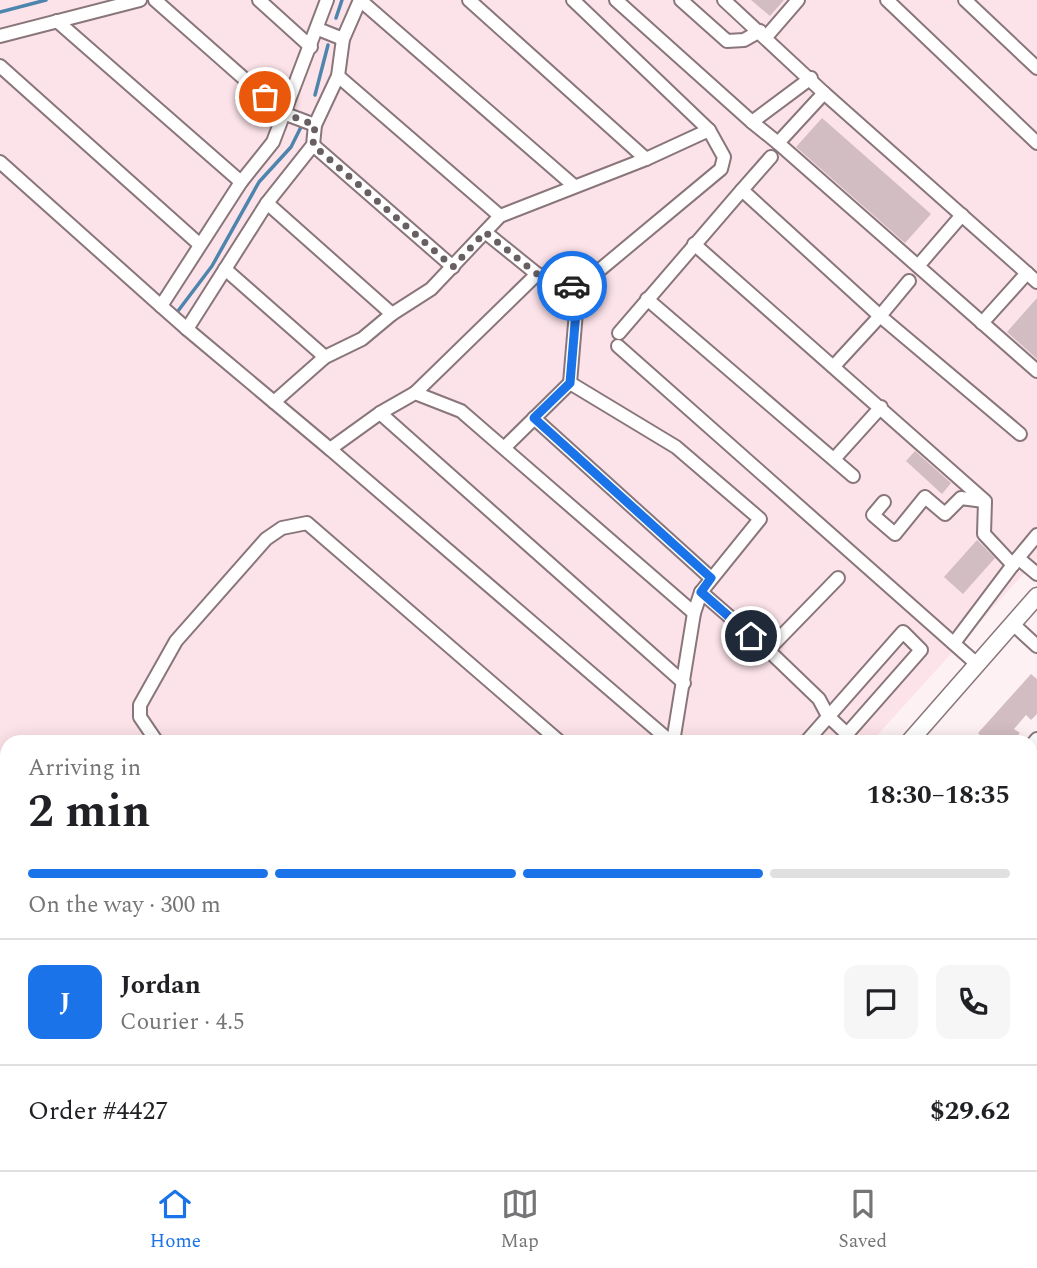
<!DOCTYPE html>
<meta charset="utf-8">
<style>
:root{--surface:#fff;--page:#f6f6f6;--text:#202124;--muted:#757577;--line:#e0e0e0;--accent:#1a73e8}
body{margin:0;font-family:Spectral,serif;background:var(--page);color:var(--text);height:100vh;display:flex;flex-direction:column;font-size:26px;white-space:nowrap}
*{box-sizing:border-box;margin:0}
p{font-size:23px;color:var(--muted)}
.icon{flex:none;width:38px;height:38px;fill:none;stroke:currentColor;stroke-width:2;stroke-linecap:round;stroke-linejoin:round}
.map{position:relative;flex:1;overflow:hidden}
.panel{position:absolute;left:0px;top:735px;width:1038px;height:436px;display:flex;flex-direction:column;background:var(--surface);border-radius:21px 21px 0 0;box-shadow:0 4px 18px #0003}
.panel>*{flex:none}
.pin{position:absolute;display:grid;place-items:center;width:60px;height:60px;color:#fff;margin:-30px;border:4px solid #fff;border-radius:50%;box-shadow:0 2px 7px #0007}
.courier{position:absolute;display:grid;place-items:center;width:70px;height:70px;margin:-35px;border:5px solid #1a73e8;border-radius:50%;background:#fff;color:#222;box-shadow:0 2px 9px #0007}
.headline em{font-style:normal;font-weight:700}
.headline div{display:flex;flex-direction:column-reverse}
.headline{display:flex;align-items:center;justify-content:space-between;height:119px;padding:0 28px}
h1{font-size:46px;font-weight:700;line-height:52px}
.bar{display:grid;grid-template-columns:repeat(4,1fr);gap:10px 7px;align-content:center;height:84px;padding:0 28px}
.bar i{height:9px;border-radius:5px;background:var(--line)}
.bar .current{background:var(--accent)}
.bar p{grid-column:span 4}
.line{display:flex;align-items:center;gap:18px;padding:0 28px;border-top:2px solid var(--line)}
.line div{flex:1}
.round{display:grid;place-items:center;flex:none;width:74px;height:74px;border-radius:14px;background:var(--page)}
.menu{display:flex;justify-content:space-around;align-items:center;height:98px;border-top:2px solid var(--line);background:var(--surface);font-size:19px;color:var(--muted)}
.menu a{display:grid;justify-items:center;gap:4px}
.menu .current{color:var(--accent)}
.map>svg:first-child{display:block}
.built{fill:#fce3e9}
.green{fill:#fdc1d0}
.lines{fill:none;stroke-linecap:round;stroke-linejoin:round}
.stream{stroke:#4d85ad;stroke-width:3.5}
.building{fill:#d2bdc2}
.minor-casing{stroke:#89767a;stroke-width:16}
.major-casing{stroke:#89767a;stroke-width:19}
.minor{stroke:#fff;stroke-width:12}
.major{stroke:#fff;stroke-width:16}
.done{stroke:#685f62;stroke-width:7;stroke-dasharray:0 12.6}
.route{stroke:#1a73e8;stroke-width:9}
</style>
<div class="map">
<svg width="1037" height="1170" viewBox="0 0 1037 1170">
<rect width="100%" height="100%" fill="#fef1f4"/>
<!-- built -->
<g class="built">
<path d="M0 0H1037V559L871 742H7V977L0 971Z"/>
<path d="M221 1164H498L492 1170H228Z"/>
</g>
<!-- green -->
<path class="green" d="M0 1139 7 1140V1164H221L228 1170H0Z"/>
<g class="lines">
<!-- stream -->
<g class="stream">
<path d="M0 12 46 0"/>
<path d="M336 18 342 0"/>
<path d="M315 95 328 45"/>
<path d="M178 311 212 266 259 182 291 147 302 125"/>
<path d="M1031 1045 1037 1043"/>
</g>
</g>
<!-- building -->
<g class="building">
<path d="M751 0H784L770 16Z"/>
<path d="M822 118 931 214 905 243 796 147Z"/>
<path d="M1037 298V359L1007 332Z"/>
<path d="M915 451 951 483 942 494 906 461Z"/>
<path d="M977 540 995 558 963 594 944 577Z"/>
<path d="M1031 674 1037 679V714L1031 720 1026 715 1014 729 1020 733 1012 742H980L983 738 978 733Z"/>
</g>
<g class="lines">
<!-- minor casing -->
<g class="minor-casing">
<g id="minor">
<path d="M155 0 283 113 315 125"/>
<path d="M259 0 311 47"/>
<path d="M360 0 343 39 338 76 315 125 313 145 267 203 187 329 274 402 325 357 362 339 392 314 431 289 500 216 646 159 709 130 573 0"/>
<path d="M360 0 573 185"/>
<path d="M469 0 646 159"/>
<path d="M616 0 752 122"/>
<path d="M681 0 727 41 744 40 760 31"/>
<path d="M724 0 824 93"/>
<path d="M887 0 1037 143"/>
<path d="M965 0 1037 68"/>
<path d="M57 21 241 182"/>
<path d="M318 29 343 39"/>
<path d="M0 36 140 0"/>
<path d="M766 37 798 0"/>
<path d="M0 66 199 244"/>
<path d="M338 76 500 216"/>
<path d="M778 143 752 122 811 78"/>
<path d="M313 145 453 267"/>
<path d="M0 162 161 306 241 182 273 142 327 0"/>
<path d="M742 190 771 157"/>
<path d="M267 203 392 314"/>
<path d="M485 232 537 274"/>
<path d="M694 244 985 501 984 534 1013 565"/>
<path d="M918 266 962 215"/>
<path d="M225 269 325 357"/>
<path d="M909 281 880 316 1020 434"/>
<path d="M1037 282 824 93 778 143 1037 371"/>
<path d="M647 299 853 476"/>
<path d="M161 306 187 329"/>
<path d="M982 323 1027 273"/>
<path d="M619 333 742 190 880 316 834 366"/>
<path d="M618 346 978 665"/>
<path d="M570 383 578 288 721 169 724 157 709 130"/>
<path d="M415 393 537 274 578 288"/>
<path d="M274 402 330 449"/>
<path d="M380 413 684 683"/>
<path d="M534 418 711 578"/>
<path d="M504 448 570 383 676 447 760 519 701 592"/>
<path d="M835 458 881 407"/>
<path d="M884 502 873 515 895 534 925 497 945 514 961 498 984 501"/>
<path d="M1018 558 1037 535"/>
<path d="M1014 625 1037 646"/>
<path d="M954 643 1018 558 1037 574"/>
<path d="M157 742 140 717V705L176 641 266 539 282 528 307 523 560 742"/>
<path d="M671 742 330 449 380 413 415 393 461 411 694 613"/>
<path d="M673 742 694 613 701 592 768 650"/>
<path d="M806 742 903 632 921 650 847 734 828 716 819 699 768 650 838 578"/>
<path d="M1031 746 1037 739"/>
<path d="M1031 799 1037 805"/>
<path d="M0 820 7 826"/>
<path d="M0 902 7 908"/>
<path d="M1031 964 1034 971"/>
<path d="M306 1164 314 1170"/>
<path d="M414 1164 418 1167"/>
<path d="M738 1164 749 1170"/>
<path d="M652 1166 654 1164"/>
<path d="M368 1170 374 1164"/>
<path d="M991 1170 992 1164"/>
</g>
</g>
<!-- major casing -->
<g class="major-casing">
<g id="major">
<path d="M909 742 1037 596"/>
<path d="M517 1170 523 1164"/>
</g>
</g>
<!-- minor -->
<use href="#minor" class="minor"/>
<!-- major -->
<use href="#major" class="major"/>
</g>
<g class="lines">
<!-- done -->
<path class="done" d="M265 97 283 113 315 125 313 145 453 267 485 232 537 274 572 286"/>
<!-- route -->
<path class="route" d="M572 286 578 288 570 383 534 418 711 578 701 592 751 636"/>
</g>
</svg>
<div class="pin" style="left:265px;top:97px;background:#ea580c"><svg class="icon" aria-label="bag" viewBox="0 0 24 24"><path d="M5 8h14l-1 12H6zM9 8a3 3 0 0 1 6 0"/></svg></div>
<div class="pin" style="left:751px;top:636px;background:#1f2937"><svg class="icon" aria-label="home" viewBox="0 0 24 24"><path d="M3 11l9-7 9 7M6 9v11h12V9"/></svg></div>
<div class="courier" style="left:572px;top:286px"><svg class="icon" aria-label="car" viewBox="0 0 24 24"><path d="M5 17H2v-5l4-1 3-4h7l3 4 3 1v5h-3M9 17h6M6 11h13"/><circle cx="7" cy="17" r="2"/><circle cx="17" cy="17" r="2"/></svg></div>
<section class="panel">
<div class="headline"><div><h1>2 min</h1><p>Arriving in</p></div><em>18:30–18:35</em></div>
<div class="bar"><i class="current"></i><i class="current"></i><i class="current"></i><i></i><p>On the way · 300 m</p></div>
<div class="line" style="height:126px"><b class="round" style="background:var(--accent);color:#fff">J</b><div><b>Jordan</b><p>Courier · 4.5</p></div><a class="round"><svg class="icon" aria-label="chat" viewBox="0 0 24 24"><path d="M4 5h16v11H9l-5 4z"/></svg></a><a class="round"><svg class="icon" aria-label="phone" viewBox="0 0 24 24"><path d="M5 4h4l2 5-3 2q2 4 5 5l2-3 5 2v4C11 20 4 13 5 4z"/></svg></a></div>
<div class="line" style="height:91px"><div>Order #4427</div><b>$29.62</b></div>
</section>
</div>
<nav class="menu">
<a class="current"><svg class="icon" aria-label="home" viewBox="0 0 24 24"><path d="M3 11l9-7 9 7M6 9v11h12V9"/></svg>Home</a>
<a><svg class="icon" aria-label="map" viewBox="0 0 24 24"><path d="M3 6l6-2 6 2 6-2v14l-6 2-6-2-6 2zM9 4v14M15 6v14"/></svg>Map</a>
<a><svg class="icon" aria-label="saved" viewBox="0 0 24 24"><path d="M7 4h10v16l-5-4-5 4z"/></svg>Saved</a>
</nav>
